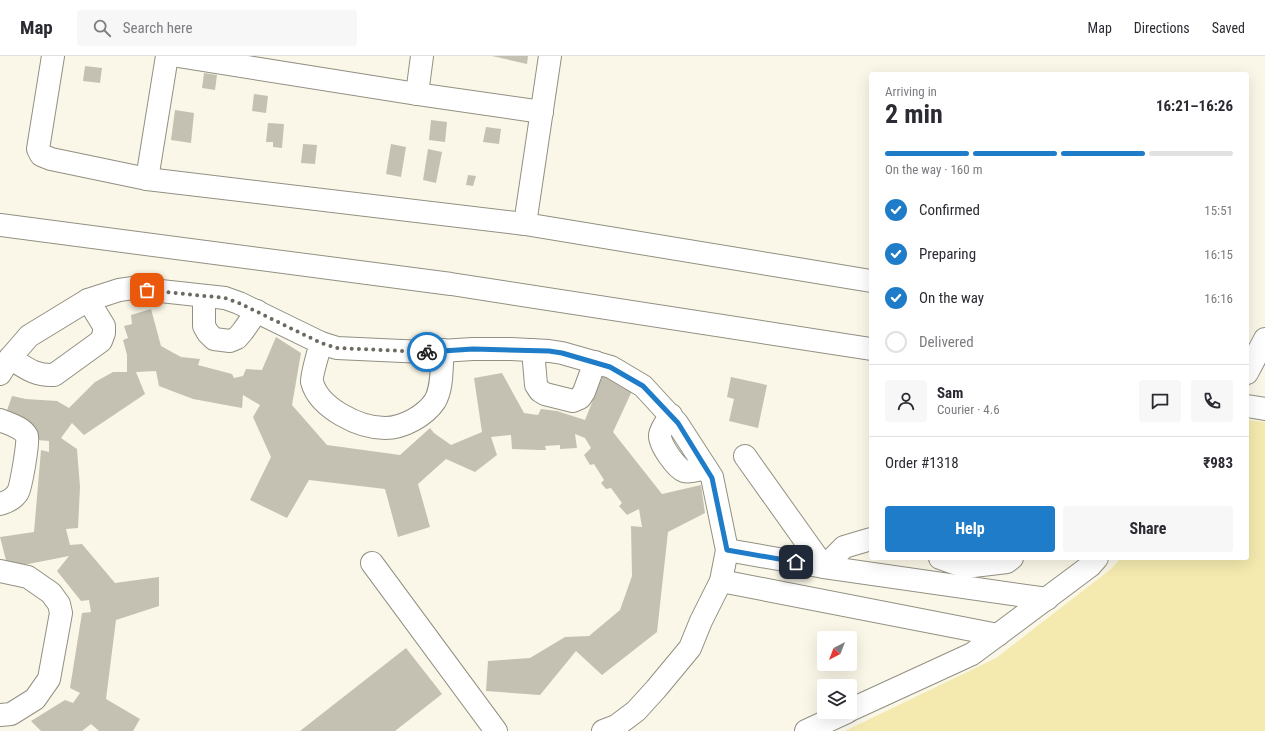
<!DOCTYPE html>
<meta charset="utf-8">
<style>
:root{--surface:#fff;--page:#f7f7f7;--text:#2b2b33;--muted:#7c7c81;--line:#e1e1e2;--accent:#1f7cc8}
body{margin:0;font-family:"Roboto Condensed",sans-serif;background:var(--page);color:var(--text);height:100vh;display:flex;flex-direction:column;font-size:15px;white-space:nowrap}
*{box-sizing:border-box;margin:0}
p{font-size:13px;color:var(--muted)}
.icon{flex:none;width:22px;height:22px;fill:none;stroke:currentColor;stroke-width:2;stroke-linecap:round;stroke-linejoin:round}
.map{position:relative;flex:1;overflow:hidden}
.drawer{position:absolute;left:869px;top:16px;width:380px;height:488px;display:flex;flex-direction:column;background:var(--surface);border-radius:4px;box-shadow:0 4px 16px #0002}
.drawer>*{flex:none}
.needle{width:26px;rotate:222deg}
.tools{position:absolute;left:817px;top:575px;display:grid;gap:8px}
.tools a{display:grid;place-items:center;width:40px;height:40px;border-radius:4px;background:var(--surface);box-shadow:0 4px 16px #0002;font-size:20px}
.pin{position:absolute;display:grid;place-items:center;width:34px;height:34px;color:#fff;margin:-17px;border-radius:8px;box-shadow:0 2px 6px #0006}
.courier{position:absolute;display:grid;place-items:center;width:40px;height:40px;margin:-20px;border:3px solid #1f7cc8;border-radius:50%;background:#fff;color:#222;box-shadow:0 1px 5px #0007}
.head em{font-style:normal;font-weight:700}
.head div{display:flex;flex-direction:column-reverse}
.head{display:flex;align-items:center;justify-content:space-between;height:68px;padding:0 16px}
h1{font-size:26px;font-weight:700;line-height:30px}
.bar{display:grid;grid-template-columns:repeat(4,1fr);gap:6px 4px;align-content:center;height:48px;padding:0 16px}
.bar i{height:5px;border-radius:3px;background:var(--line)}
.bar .current{background:var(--accent)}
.bar p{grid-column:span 4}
.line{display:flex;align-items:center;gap:10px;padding:0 16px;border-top:1px solid var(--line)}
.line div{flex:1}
.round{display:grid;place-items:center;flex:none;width:42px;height:42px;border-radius:4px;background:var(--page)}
ol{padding:0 16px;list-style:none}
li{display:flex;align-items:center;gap:12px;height:44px}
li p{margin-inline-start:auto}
li .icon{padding:4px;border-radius:50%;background:var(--accent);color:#fff;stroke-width:4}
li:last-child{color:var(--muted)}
li i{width:22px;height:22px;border:2px solid var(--line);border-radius:50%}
.action{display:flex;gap:8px;margin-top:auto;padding:8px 16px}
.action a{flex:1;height:46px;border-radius:4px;background:var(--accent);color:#fff;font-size:16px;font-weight:700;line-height:46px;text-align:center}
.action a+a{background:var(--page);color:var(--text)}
header{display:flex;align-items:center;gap:24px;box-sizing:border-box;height:56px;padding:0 20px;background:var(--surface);border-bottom:1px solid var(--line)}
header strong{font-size:19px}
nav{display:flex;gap:22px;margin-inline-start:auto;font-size:14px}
.search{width:280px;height:36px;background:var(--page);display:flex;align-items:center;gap:10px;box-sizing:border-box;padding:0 14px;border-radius:4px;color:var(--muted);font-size:15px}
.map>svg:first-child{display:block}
.green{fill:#f4eaaf}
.building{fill:#c4c1b3}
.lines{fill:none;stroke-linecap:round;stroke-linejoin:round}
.minor-casing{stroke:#929082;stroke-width:24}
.minor{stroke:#fff;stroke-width:22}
.done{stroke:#6b6960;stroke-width:4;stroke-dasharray:0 7.2}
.route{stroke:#1f7cc8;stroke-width:5}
</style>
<header>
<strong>Map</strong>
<div class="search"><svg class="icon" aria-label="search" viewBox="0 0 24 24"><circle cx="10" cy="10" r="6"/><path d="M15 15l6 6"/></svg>Search here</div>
<nav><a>Map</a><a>Directions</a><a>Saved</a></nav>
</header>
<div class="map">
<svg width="1265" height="675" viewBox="0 0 1265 675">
<rect width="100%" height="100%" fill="#faf7e8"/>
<!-- green -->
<path class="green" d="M1247 364 1265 366V675H845L996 602 1111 513 1121 502H1247Z"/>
<!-- building -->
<g class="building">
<path d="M492 0H528L527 8Z"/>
<path d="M85 10 102 12 100 27 83 25Z"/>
<path d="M204 17 217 19 215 34 202 32Z"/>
<path d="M254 38 268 40 266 57 252 55Z"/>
<path d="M175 54 194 57 191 87 171 84Z"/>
<path d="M431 64 447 66 445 86 429 84Z"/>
<path d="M268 67 284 68 282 92 273 91V86H266Z"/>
<path d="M486 71 501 73 499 88 483 86Z"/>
<path d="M303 88 317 89 315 108 301 107Z"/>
<path d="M391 88 406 91 401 121 386 118Z"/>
<path d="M428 93 442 96 436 127 423 124Z"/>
<path d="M468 119 476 120 473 130 466 129Z"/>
<path d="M151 253 161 290 181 301 200 303 198 309 232 318 234 322 243 320 246 313 262 314 276 281 301 297 292 349 327 389 400 399 430 372 434 377 451 389 482 376 474 322 502 317 524 357 538 359 541 353 557 355 585 364 603 319 632 335 613 376 662 438 701 429 705 457 668 476 657 576 602 619 576 595 540 639 486 635 488 605 530 602 565 581 589 580 620 554 632 520 631 470 642 471 639 453 627 459 619 450 622 447 611 432 606 433 601 427 604 424 594 408 590 409 584 399 591 392 585 382 575 378 577 392 560 393V389L545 390 546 394H540L512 393 511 379 491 381 497 399 475 416 446 403 418 428 430 471 398 481 385 433 309 424 287 462 250 444 271 401 253 361 260 349 243 339 242 352 193 343 159 330 156 315 136 316 145 338 84 379 72 367 61 382 77 393 80 431 78 472 66 473 70 489 82 488 115 527 159 521V550L116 564 106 643 140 663 133 675H99L91 668 82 675H41L31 665 65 644 73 647 80 637 70 632 82 557 91 556 89 544 81 545 57 515 69 500 8 512 0 481 34 476 41 394 49 396V385L37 384 35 372 24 365 5 360 12 340 26 343 57 345 69 352 95 326 113 316H127V299L123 284 128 282 124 270 132 268 131 259Z"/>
<path d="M731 321 767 329 758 372 729 365 734 343 727 341Z"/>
<path d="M406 592 442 638 395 675H300Z"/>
</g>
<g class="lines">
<!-- minor casing -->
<g class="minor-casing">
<g id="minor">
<path d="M53 0 38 93 41 99 51 103 147 123 525 168 871 225"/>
<path d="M178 0 417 38 542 56"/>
<path d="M417 38 422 0"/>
<path d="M147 123 167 0"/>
<path d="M525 168 550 0"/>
<path d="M0 169 451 228 871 293"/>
<path d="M204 240V270L208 277 214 283 230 285 237 282 243 275 257 255"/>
<path d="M321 287C319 294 311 320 312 326 319 352 359 372 385 372 403 372 425 360 435 345 443 331 441 311 443 294"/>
<path d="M533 294 536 329 540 335 545 338 573 345 580 342 584 336 595 306"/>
<path d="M10 302C26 312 35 320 54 319L101 285 104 277V270L88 244"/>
<path d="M1247 317 1265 283"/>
<path d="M0 318 10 302 29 280 88 244 119 234 133 232 225 242 239 247 321 287 337 292 424 296 473 293H511L549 295 562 297 611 311 643 330 677 367 712 421 727 494 721 525 701 565 690 592 656 633 636 655 616 670 603 675"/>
<path d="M1247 350 1265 353"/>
<path d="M671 359C667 365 661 372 660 379 659 388 676 412 684 415 691 417 700 413 706 412"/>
<path d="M0 364C9 368 22 371 27 380 29 385 21 430 18 436 14 443 7 446 0 448"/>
<path d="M745 400 824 511 844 491 871 483"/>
<path d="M727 494 824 511 1047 543"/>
<path d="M940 502 965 511 1007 506 1012 502"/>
<path d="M372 507 496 675"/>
<path d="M0 515 28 521 51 537 59 548 61 557 49 623 35 643 11 658 0 659"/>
<path d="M721 525 998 579"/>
<path d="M850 654 972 598 1090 510 1097 502"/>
<path d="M806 675 847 656"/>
</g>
</g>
<!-- minor -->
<use href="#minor" class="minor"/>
</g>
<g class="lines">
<!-- done -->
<path class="done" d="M147 234 225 242 239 247 321 287 337 292 427 296"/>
<!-- route -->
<path class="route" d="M427 296 473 293 549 295 562 297 610 311 643 330 678 367 712 422 727 494 796 506"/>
</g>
</svg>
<div class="tools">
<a><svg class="needle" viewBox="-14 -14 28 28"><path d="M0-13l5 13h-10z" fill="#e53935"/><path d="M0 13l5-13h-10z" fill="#7c7c81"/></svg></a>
<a><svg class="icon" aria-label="layers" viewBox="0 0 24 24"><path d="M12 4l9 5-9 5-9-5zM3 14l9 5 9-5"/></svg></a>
</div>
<div class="pin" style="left:147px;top:234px;background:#ea580c"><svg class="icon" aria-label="bag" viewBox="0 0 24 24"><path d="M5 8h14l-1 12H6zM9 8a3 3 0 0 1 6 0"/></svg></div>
<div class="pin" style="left:796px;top:506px;background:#1f2937"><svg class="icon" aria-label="home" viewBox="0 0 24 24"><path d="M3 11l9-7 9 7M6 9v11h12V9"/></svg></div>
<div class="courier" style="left:427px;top:296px"><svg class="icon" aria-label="bike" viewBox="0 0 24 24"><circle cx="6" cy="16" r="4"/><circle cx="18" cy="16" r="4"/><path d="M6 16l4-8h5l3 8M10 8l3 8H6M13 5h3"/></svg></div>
<section class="drawer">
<div class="head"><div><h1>2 min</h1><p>Arriving in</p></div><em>16:21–16:26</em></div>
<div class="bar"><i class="current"></i><i class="current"></i><i class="current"></i><i></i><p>On the way · 160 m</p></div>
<ol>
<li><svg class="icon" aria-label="check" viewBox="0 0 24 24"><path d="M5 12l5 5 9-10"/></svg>Confirmed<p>15:51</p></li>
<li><svg class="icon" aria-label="check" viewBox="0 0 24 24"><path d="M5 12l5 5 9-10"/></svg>Preparing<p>16:15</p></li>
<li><svg class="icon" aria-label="check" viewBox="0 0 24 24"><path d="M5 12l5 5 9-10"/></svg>On the way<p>16:16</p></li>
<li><i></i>Delivered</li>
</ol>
<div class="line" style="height:72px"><a class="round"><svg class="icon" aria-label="person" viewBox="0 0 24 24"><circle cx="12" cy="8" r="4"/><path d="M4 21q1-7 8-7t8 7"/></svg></a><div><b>Sam</b><p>Courier · 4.6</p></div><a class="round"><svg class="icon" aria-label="chat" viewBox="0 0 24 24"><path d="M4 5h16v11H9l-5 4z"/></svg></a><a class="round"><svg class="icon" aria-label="phone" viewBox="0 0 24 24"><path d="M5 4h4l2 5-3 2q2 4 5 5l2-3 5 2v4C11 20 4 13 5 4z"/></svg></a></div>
<div class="line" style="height:52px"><div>Order #1318</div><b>₹983</b></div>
<div class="action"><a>Help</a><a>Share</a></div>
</section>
</div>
